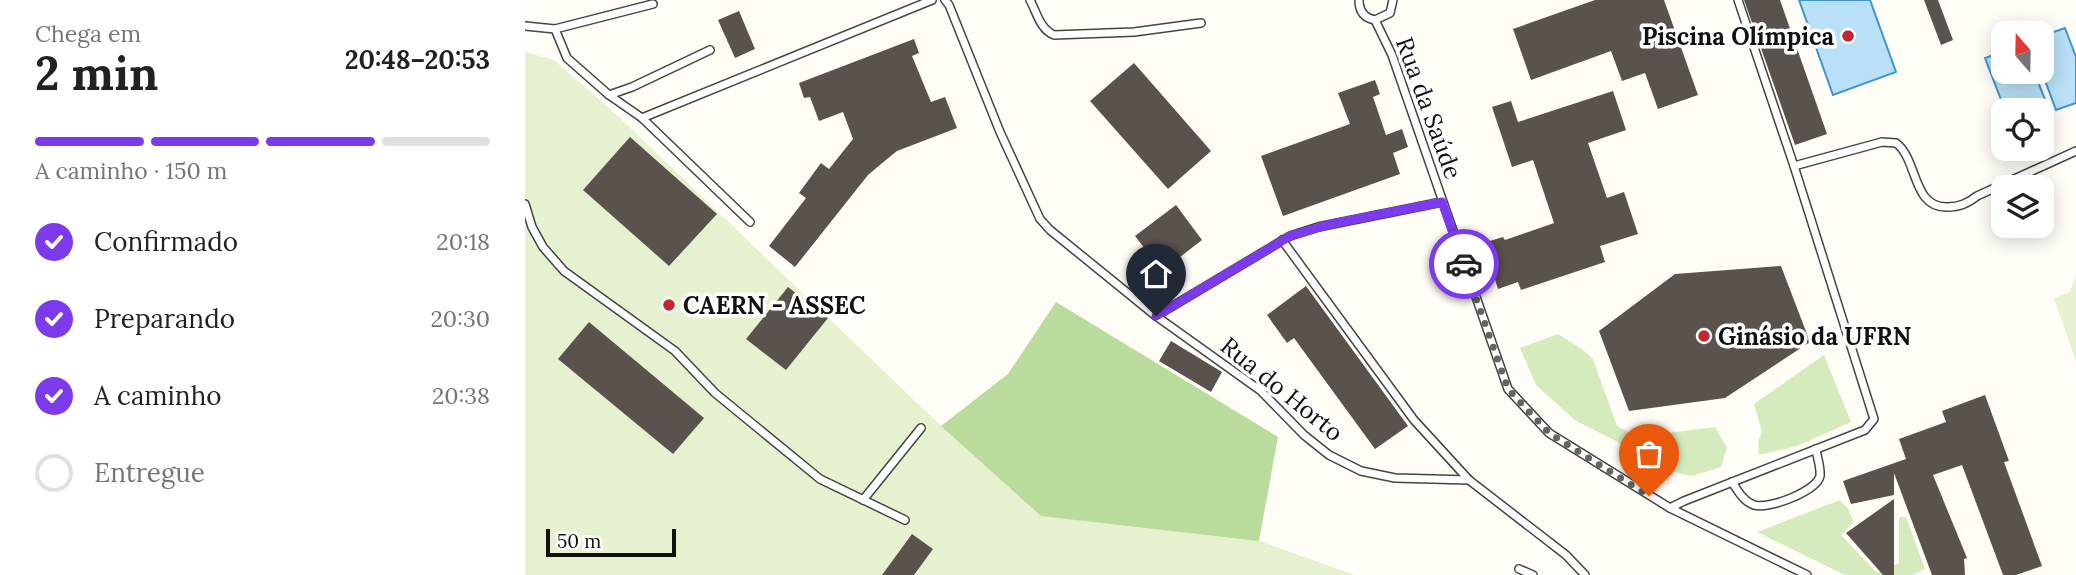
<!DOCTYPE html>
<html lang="pt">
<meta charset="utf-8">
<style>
:root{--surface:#fff;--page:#f6f6f6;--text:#202124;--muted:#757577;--line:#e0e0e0;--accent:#7c3aed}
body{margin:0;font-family:Lora,serif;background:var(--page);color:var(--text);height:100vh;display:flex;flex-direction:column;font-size:26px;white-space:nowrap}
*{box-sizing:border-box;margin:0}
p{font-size:23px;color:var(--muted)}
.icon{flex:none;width:38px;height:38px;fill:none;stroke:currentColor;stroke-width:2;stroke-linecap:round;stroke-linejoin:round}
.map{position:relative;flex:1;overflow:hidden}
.side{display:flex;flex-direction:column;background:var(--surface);width:525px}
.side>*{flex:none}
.needle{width:46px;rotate:340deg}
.controls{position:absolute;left:1466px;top:21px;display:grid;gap:14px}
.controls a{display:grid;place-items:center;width:63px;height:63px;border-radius:14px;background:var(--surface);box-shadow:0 4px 18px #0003;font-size:35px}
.scale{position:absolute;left:21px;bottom:18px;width:130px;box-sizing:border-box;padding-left:7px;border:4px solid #111;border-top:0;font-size:19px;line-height:24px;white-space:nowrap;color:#111;-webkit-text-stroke:5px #fff;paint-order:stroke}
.pin{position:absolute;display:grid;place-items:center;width:60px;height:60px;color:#fff;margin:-72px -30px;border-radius:50% 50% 50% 0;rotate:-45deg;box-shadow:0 0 7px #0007}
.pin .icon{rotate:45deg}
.courier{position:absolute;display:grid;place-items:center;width:70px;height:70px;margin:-35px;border:5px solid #7c3aed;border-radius:50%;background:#fff;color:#222;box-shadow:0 2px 9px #0007}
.head em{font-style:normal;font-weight:700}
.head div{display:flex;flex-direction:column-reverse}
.head{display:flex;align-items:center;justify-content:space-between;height:119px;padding:0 35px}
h1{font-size:46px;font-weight:700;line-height:52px}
.bar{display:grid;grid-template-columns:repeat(4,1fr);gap:10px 7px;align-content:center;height:84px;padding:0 35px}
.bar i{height:9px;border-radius:5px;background:var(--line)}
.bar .selected{background:var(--accent)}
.bar p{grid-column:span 4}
ol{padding:0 35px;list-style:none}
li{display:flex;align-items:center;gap:21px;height:77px}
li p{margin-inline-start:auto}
li .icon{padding:7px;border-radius:50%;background:var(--accent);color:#fff;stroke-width:4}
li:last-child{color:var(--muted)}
li i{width:38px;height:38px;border:4px solid var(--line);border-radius:50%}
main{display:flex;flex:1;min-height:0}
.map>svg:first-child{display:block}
.green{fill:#d5ebbd}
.forest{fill:#b9dc9c}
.pitch{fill:#e6f2cf}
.water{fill:#b9e0f7;stroke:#3f96cf;stroke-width:2}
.building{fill:#5a524d}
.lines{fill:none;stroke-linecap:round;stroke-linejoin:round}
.lane-casing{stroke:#444;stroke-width:10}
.lane{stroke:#fff;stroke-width:7}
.done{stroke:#646461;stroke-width:7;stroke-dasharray:0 12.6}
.route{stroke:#7c3aed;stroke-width:9}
.poi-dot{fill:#c4262e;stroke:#fff;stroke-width:2.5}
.labels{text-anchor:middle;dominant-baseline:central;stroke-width:7;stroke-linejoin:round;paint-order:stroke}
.poi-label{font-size:24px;font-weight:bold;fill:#111;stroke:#fff;text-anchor:start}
.street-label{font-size:24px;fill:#111;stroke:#fff}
</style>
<main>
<section class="side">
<div class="head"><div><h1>2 min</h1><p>Chega em</p></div><em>20:48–20:53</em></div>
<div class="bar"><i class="selected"></i><i class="selected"></i><i class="selected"></i><i></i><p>A caminho · 150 m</p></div>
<ol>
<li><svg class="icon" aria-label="check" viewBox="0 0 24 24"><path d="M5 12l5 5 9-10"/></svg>Confirmado<p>20:18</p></li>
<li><svg class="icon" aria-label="check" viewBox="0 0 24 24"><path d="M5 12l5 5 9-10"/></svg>Preparando<p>20:30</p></li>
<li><svg class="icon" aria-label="check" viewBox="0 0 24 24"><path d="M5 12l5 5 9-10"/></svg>A caminho<p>20:38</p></li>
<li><i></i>Entregue</li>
</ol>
</section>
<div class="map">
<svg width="1551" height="575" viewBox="0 0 1551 575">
<rect width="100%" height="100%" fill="#fffdf5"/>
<!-- green -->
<g class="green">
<path d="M1033 334 1057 349 1068 359 1092 426 1120 441 1143 433 1190 427 1202 448 1196 467 1167 476 1129 468 1091 441 1051 421 1011 385 995 348Z"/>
<path d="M1299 355 1326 422 1272 446 1234 455 1233 442 1237 432 1229 404Z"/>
<path d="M1315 500 1323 509 1329 522 1316 535 1352 573 1374 563V517H1381L1400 569 1388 575H1320L1232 532Z"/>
</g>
<!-- forest -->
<path class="forest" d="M531 302 753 437 734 541 828 575H481L416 426 483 374Z"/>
<!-- pitch -->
<g class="pitch">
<path d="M0 52 29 60 93 116 416 426 516 516 734 541 828 575H0Z"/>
<path d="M1551 274V362L1529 298 1545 292Z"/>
</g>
<!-- water -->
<g class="water">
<path d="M1274 0H1345L1371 72 1308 95Z"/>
<path d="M1540 28 1551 57V103L1531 110 1517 72V36Z"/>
<path d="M1479 51V72H1509L1525 112 1517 115V110H1480L1460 58Z"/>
</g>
<!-- building -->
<g class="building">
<path d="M1070 0H1139L1173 95 1133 109 1120 73 1097 81 1086 51 1006 80 988 29Z"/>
<path d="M1219 0H1255L1302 134 1270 145Z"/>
<path d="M1399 0H1413L1428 40 1416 45Z"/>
<path d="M214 11 230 49 210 58 193 20Z"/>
<path d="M389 39 394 53 387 56 406 102 420 97 432 128 372 151 356 164 343 175 270 267 244 246 281 198 274 193 296 163 304 169 328 139 318 112 294 121 285 97 279 98 274 83Z"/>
<path d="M609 63 686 151 643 189 565 101Z"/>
<path d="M850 80 855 94 848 97 861 135 877 129 883 147 868 153 875 174 758 216 736 156 825 124 813 93Z"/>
<path d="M1088 91 1101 130 1063 143 1082 198 1099 192 1113 234 1075 246 1080 262 996 290 993 282 973 289 958 243 978 237 980 240 1029 223 1008 160 987 167 967 107 986 101 993 122Z"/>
<path d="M105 137 192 214 144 266 58 190Z"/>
<path d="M651 205 677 240 637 271 610 236Z"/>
<path d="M1256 266 1285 342 1200 398 1104 411 1074 331 1150 274Z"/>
<path d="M781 286 883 426 850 449 769 338 762 343 742 315Z"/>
<path d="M263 287 303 318 261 370 221 339Z"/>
<path d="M64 322 179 418 148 454 33 359Z"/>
<path d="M646 341 697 372 686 392 634 361Z"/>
<path d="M1460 395 1484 461 1479 462 1517 566 1491 575H1478L1437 465 1408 475 1442 558 1439 559 1440 575H1407L1369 473V495L1326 504 1318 481 1381 459 1374 439 1421 422 1417 411Z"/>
<path d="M1369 499V575H1358L1321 533Z"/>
<path d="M387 534 408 549 389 575H357Z"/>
</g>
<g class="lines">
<!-- lane casing -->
<g class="lane-casing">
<g id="lane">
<path d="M420 0 424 5 475 132 515 219 525 230 631 316"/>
<path d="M505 0C512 13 515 29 529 35L609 32 676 23"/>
<path d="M834 0C834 11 839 18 850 20L865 13 868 0"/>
<path d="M1213 0 1269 166 1357 142 1371 143C1393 159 1387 208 1422 207 1435 207 1443 203 1452 196L1551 151"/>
<path d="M850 20 867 55 983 389 1024 433 1145 508 1282 575"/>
<path d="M0 26 30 29 128 4"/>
<path d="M30 29 42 58 84 95 117 118 225 222"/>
<path d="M84 95 107 87 185 50"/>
<path d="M117 118 407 0"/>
<path d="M917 202 793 227 765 236 631 316 736 391 779 435 804 455 836 471 870 478 944 480 1041 555 1060 575"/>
<path d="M0 204 7 227 18 247 39 271 150 351 190 393 295 479 380 520"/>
<path d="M757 240 889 420 944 480"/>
<path d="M1207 482C1213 491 1218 501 1229 505 1243 510 1292 491 1295 476 1296 468 1292 457 1291 449"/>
<path d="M338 500 396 428"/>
<path d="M1145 508 1159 501 1340 430 1349 419 1269 166"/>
<path d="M994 569 1008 575"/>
</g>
</g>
<!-- lane -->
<use href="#lane" class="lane"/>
</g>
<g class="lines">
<!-- done -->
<path class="done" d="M939 264 983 389 1024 433 1124 496"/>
<!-- route -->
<path class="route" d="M631 316 765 236 806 224 917 202 939 264"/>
</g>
<!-- markers -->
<g class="poi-dot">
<circle cx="1323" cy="36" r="7"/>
<circle cx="144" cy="305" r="7"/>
<circle cx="1179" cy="336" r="7"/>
</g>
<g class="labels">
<!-- poi labels -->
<g class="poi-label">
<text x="1309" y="36" text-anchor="end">Piscina Olímpica</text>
<text x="158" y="305">CAERN - ASSEC</text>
<text x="1193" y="336">Ginásio da UFRN</text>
</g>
<!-- street labels -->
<g class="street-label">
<text transform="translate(904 108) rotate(70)">Rua da Saúde</text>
<text transform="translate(757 389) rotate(39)">Rua do Horto</text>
</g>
</g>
</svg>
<div class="controls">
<a><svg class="needle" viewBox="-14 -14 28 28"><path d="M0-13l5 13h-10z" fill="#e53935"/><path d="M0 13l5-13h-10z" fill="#757577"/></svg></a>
<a><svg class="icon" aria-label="locate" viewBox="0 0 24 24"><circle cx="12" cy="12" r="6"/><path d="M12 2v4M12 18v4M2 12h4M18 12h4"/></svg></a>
<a><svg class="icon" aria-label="layers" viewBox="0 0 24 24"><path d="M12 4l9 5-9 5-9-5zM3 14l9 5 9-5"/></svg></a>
</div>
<div class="scale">50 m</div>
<div class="pin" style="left:1124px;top:496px;background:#ea580c"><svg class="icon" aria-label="bag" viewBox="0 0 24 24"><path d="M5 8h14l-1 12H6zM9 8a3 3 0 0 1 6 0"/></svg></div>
<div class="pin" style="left:631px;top:316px;background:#1f2937"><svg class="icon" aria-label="home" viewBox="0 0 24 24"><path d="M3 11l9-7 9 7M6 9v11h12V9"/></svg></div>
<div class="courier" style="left:939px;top:264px"><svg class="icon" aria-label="car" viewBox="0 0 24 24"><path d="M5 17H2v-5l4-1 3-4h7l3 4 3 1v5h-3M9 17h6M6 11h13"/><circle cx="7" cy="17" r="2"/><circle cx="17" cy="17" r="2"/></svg></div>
</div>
</main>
